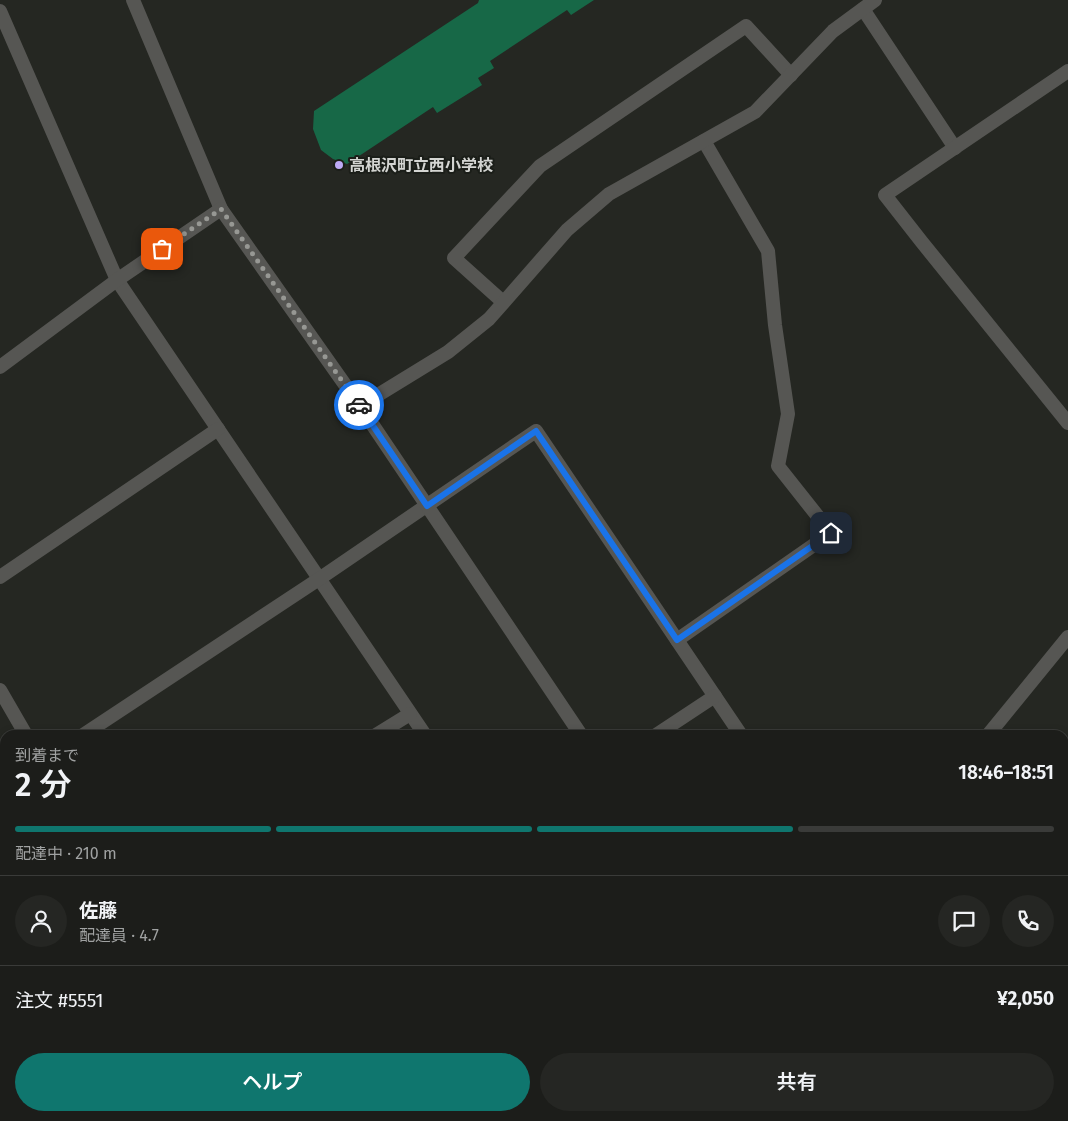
<!DOCTYPE html>
<html lang="ja">
<meta charset="utf-8">
<style>
:root{--surface:#1c1d1a;--page:#252623;--text:#f1f3f6;--muted:#a0a2a2;--line:#3a3b39;--accent:#0f766e}
body{margin:0;font-family:"Fira Sans","Noto Sans JP",sans-serif;background:var(--page);color:var(--text);height:100vh;display:flex;flex-direction:column;font-size:19px;white-space:nowrap}
*{box-sizing:border-box;margin:0}
p{font-size:16px;color:var(--muted)}
.icon{flex:none;width:28px;height:28px;fill:none;stroke:currentColor;stroke-width:2;stroke-linecap:round;stroke-linejoin:round}
.map{position:relative;flex:1;overflow:hidden}
.details{position:absolute;left:0px;top:730px;width:1069px;height:391px;display:flex;flex-direction:column;background:var(--surface);border-radius:15px 15px 0 0;box-shadow:0 2px 8px #0003,0 0 0 1px var(--line)}
.details>*{flex:none}
.pin{position:absolute;display:grid;place-items:center;width:42px;height:42px;color:#fff;margin:-21px;border-radius:10px;box-shadow:0 2px 8px #0006}
.courier{position:absolute;display:grid;place-items:center;width:50px;height:50px;margin:-25px;border:4px solid #1a73e8;border-radius:50%;background:#fff;color:#222;box-shadow:0 1px 6px #0007}
.headline em{font-style:normal;font-weight:600}
.headline div{display:flex;flex-direction:column-reverse}
.headline{display:flex;align-items:center;justify-content:space-between;height:85px;padding:0 15px}
h1{font-size:32px;font-weight:600;line-height:38px}
.bar{display:grid;grid-template-columns:repeat(4,1fr);gap:8px 5px;align-content:center;height:60px;padding:0 15px}
.bar i{height:6px;border-radius:4px;background:var(--line)}
.bar .current{background:var(--accent)}
.bar p{grid-column:span 4}
.line{display:flex;align-items:center;gap:12px;padding:0 15px;border-top:1px solid var(--line)}
.line div{flex:1}
.round{display:grid;place-items:center;flex:none;width:52px;height:52px;border-radius:26px;background:var(--page)}
.primary-button{display:flex;gap:10px;margin-top:auto;padding:10px 15px}
.primary-button a{flex:1;height:58px;border-radius:30px;background:var(--accent);color:#fff;font-size:20px;font-weight:600;line-height:58px;text-align:center}
.primary-button a+a{background:var(--page);color:var(--text)}
.map>svg:first-child{display:block}
.green{fill:#4e2a06}
.building{fill:#176847}
.lines{fill:none;stroke-linecap:round;stroke-linejoin:round}
.minor{stroke:#565653;stroke-width:14}
.tertiary{stroke:#565653;stroke-width:14}
.done{stroke:#979894;stroke-width:5;stroke-dasharray:0 9}
.route{stroke:#1a73e8;stroke-width:6}
.poi-dot{fill:#bda9f5;stroke:#1b1e19;stroke-width:2}
.labels{text-anchor:middle;dominant-baseline:central;stroke-width:4;stroke-linejoin:round;paint-order:stroke}
.poi-label{font-size:16px;font-weight:bold;fill:#d4d5d2;stroke:#1b1e19;text-anchor:start}
</style>
<div class="map">
<svg width="1068" height="1121" viewBox="0 0 1068 1121">
<rect width="100%" height="100%" fill="#252722"/>
<!-- green -->
<path class="green" d="M259 1116H364L357 1121H262Z"/>
<!-- building -->
<g class="building">
<path d="M479 0H594L571 15 567 10 490 61 494 68 478 78 482 85 437 113 433 107 347 164 333 159 321 150 313 129 314 111 478 3Z"/>
<path d="M5 882V927L0 930V884Z"/>
</g>
<g class="lines">
<!-- minor -->
<g class="minor">
<path d="M133 0 221 209 360 406"/>
<path d="M863 9 955 148"/>
<path d="M0 11 117 280 425 735"/>
<path d="M1068 71 885 195 921 241 1068 423"/>
<path d="M503 302 454 258 540 166 746 26 791 75"/>
<path d="M0 367 117 280 221 209"/>
<path d="M0 577 218 429"/>
<path d="M677 640 831 533 778 466 788 414 775 325 768 251 704 141"/>
<path d="M83 735 319 579 536 431 741 735"/>
<path d="M376 735 410 714"/>
<path d="M581 735 360 406 448 352 489 319 567 230 609 194 755 112 833 31 875 0"/>
<path d="M656 735 715 696"/>
<path d="M988 735 1068 637"/>
<path d="M0 785 5 782"/>
<path d="M1064 829 1068 826"/>
<path d="M1064 943 1068 949"/>
<path d="M0 964 5 961"/>
<path d="M1064 1028 1068 1024"/>
<path d="M67 1121 76 1116"/>
<path d="M389 1121 397 1116"/>
<path d="M672 1121 679 1116"/>
<path d="M946 1121 952 1116"/>
</g>
<!-- tertiary -->
<g class="tertiary">
<path d="M0 690 26 735"/>
<path d="M243 1116 246 1121"/>
</g>
</g>
<g class="lines">
<!-- done -->
<path class="done" d="M162 249 221 209 359 405"/>
<!-- route -->
<path class="route" d="M359 405 427 506 536 431 677 640 831 533"/>
</g>
<!-- markers -->
<circle class="poi-dot" cx="339" cy="165" r="5"/>
<g class="labels">
<!-- poi labels -->
<g class="poi-label">
<text x="349" y="165">高根沢町立西小学校</text>
</g>
</g>
</svg>
<div class="pin" style="left:162px;top:249px;background:#ea580c"><svg class="icon" aria-label="bag" viewBox="0 0 24 24"><path d="M5 8h14l-1 12H6zM9 8a3 3 0 0 1 6 0"/></svg></div>
<div class="pin" style="left:831px;top:533px;background:#1f2937"><svg class="icon" aria-label="home" viewBox="0 0 24 24"><path d="M3 11l9-7 9 7M6 9v11h12V9"/></svg></div>
<div class="courier" style="left:359px;top:405px"><svg class="icon" aria-label="car" viewBox="0 0 24 24"><path d="M5 17H2v-5l4-1 3-4h7l3 4 3 1v5h-3M9 17h6M6 11h13"/><circle cx="7" cy="17" r="2"/><circle cx="17" cy="17" r="2"/></svg></div>
<section class="details">
<div class="headline"><div><h1>2 分</h1><p>到着まで</p></div><em>18:46–18:51</em></div>
<div class="bar"><i class="current"></i><i class="current"></i><i class="current"></i><i></i><p>配達中 · 210 m</p></div>
<div class="line" style="height:90px"><a class="round"><svg class="icon" aria-label="person" viewBox="0 0 24 24"><circle cx="12" cy="8" r="4"/><path d="M4 21q1-7 8-7t8 7"/></svg></a><div><b>佐藤</b><p>配達員 · 4.7</p></div><a class="round"><svg class="icon" aria-label="chat" viewBox="0 0 24 24"><path d="M4 5h16v11H9l-5 4z"/></svg></a><a class="round"><svg class="icon" aria-label="phone" viewBox="0 0 24 24"><path d="M5 4h4l2 5-3 2q2 4 5 5l2-3 5 2v4C11 20 4 13 5 4z"/></svg></a></div>
<div class="line" style="height:65px"><div>注文 #5551</div><b>¥2,050</b></div>
<div class="primary-button"><a>ヘルプ</a><a>共有</a></div>
</section>
</div>
